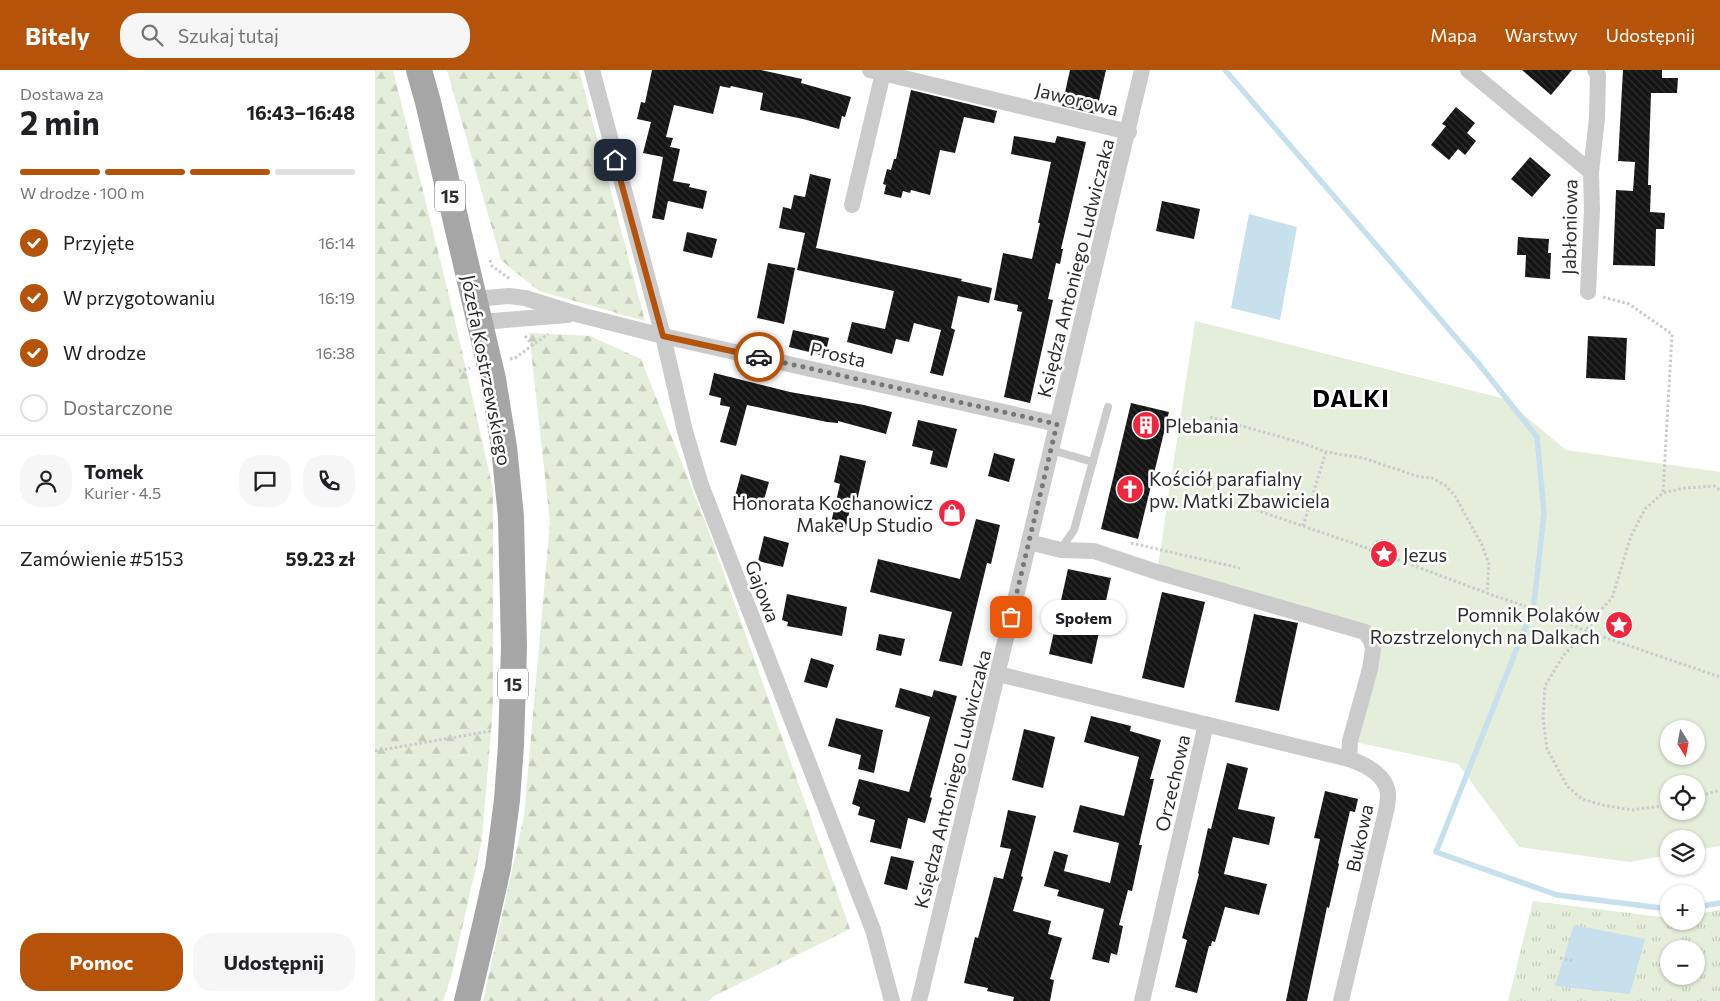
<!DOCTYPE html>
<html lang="pl">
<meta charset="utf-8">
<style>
:root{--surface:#fff;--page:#f6f6f6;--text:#202124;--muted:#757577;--line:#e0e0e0;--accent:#b45309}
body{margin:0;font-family:Commissioner,sans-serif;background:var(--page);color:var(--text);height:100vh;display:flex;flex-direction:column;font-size:19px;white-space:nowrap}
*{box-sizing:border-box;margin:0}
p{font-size:16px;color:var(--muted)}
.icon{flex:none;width:28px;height:28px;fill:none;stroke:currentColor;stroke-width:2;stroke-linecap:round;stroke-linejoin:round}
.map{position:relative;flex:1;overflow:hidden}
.side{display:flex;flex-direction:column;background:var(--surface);width:375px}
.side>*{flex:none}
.needle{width:32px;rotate:169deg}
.controls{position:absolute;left:1285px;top:650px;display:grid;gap:10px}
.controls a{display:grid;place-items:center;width:45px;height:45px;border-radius:50%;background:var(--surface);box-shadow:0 1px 4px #0004;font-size:25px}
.pin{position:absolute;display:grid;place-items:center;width:42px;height:42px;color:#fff;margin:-21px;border-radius:10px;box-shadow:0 2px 8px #0006}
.courier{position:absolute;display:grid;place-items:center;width:50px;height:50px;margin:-25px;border:4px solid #b45309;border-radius:50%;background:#fff;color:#222;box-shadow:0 1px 6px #0007}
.bubble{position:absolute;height:35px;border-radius:18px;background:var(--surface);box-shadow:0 1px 4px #0004;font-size:16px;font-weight:700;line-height:35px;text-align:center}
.head em{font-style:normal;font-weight:700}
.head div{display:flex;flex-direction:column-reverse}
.head{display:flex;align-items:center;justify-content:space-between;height:85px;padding:0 20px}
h1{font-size:32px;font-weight:700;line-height:38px}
.bar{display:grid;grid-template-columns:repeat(4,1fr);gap:8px 5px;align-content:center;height:60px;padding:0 20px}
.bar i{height:6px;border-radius:4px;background:var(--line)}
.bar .selected{background:var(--accent)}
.bar p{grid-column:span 4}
.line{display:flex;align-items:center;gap:12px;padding:0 20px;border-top:1px solid var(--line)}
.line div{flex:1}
.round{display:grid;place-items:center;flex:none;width:52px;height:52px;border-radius:20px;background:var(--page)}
ol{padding:0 20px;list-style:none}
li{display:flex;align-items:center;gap:15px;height:55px}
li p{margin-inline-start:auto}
li .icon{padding:5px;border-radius:50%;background:var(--accent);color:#fff;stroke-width:4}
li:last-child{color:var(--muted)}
li i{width:28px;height:28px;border:2px solid var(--line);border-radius:50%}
.action{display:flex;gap:10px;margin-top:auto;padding:10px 20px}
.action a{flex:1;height:58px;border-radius:20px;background:var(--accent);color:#fff;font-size:20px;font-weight:700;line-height:58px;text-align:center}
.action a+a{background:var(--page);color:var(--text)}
header{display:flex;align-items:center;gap:30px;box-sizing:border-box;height:70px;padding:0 25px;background:var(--accent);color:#fff}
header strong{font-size:24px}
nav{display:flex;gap:28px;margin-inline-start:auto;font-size:18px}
.search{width:350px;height:45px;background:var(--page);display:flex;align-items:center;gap:12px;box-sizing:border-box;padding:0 18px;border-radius:20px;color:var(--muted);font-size:19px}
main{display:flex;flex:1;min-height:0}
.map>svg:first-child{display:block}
.grass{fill:url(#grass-tufts);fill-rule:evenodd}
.forest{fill:url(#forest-firs)}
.green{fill:#e5eddb;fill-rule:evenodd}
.water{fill:#c6e0ee}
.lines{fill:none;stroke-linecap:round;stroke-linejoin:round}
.stream{stroke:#c6e0ee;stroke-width:5.5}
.building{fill:url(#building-back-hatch)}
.path{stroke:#cbcbcb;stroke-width:3;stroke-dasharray:2.5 2.5;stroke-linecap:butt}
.service{stroke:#cbcbcb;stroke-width:8}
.minor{stroke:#cbcbcb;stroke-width:16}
.primary{stroke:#a6a6a6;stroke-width:26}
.done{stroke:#777;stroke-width:5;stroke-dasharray:0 9}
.route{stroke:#b45309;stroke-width:6}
.labels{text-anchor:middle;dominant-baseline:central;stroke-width:5;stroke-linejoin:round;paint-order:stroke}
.shield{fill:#fff;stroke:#6d6d6d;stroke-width:1}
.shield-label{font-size:18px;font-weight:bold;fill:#2e2e2e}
.street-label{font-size:19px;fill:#2e2e2e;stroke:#fff}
.poi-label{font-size:19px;fill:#2e2e2e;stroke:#fff;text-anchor:start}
.district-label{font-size:24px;font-weight:bold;letter-spacing:1px;fill:#000;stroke:#fff}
</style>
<header>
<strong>Bitely</strong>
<div class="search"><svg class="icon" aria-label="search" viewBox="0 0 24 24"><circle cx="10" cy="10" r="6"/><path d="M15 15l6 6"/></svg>Szukaj tutaj</div>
<nav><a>Mapa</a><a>Warstwy</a><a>Udostępnij</a></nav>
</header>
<main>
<section class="side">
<div class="head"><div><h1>2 min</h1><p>Dostawa za</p></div><em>16:43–16:48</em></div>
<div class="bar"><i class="selected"></i><i class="selected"></i><i class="selected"></i><i></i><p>W drodze · 100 m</p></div>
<ol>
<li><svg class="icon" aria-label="check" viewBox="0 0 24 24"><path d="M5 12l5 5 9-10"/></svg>Przyjęte<p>16:14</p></li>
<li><svg class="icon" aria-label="check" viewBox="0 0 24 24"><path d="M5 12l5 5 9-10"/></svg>W przygotowaniu<p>16:19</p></li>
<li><svg class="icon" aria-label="check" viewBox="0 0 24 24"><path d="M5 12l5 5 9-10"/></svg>W drodze<p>16:38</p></li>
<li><i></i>Dostarczone</li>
</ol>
<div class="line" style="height:90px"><a class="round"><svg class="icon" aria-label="person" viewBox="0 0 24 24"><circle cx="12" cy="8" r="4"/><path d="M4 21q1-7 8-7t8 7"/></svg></a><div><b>Tomek</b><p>Kurier · 4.5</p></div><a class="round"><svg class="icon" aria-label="chat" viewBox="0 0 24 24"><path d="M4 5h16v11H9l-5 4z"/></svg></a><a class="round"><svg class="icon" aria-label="phone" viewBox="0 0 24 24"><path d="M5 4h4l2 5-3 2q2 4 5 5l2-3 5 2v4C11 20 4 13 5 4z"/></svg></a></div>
<div class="line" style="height:65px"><div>Zamówienie #5153</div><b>59.23 zł</b></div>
<div class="action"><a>Pomoc</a><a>Udostępnij</a></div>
</section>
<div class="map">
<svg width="1345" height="931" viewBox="0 0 1345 931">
<defs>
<pattern id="grass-tufts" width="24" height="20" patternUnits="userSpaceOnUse" patternTransform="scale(1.25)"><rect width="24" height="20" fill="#e5eddb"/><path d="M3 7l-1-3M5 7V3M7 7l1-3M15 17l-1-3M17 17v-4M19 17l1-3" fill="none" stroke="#c5ccbc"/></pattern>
<pattern id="forest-firs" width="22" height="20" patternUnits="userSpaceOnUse" patternTransform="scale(1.25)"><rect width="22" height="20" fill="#e5eddb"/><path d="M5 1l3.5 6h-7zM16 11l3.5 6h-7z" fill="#c5ccbc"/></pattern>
<pattern id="building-back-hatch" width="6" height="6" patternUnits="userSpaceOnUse" patternTransform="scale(1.25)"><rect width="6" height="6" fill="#151515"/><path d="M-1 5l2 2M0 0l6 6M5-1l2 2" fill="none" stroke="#2f2f2f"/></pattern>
</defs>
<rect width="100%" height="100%" fill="#fff"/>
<!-- grass -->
<path class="grass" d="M1158 831 1294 848V851H1321V844L1345 840V931H1133ZM1294 879H1321V906H1294Z"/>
<!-- forest -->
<g class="forest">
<path d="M0 0H18L78 242 118 419V636L107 770 76 907 68 931H0Z"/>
<path d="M72 0H204L270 251 164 221 126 190Z"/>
<path d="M154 263 215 266 266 289 336 467 475 859 337 927 333 931H108L149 746 175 452Z"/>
</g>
<!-- green -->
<path class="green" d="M820 251 1130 329 1191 380 1345 402V776L1321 780V769H1294V785L1255 792 1144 777 1083 694 975 671 996 571 782 502ZM1294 659H1321V686H1294ZM1294 714H1321V741H1294Z"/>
<!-- water -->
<g class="water">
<path d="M874 144 922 157 905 250 856 238Z"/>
<path d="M1199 855 1270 869 1255 924 1180 916Z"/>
</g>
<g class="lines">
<!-- stream -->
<g class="stream">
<path d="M850 0 1103 293 1162 367 1169 443 1159 533"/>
<path d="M1156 543 1061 782 1182 825 1294 839"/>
<path d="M1321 837 1345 833"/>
</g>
</g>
<!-- building -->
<g class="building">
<path d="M277 0H386L427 9 426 13 476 27 470 47 467 46 464 59 428 49 385 40 388 23 356 16 355 18 345 16 338 44 299 35 291 67 298 68 295 77 305 79 298 111 315 114 314 117 332 121 328 139 293 131 289 150 277 148 288 87 268 83 276 52 262 49 266 32 270 33Z"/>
<path d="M695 0H731L721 44 687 36Z"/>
<path d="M1147 0H1197L1176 25Z"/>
<path d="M1248 0H1287V8H1303L1302 23H1276L1273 115H1276L1275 142 1290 143 1289 159H1281L1280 196 1238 195 1241 120 1258 121 1260 92 1243 91Z"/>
<path d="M536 20 622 41 619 53 589 47 580 83 565 80 555 125 536 120 535 123 528 121 526 128 509 124 511 115 508 114 512 99 516 100 519 89H521Z"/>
<path d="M1081 37 1100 53 1092 63 1101 71 1090 85 1083 79 1074 90 1056 75 1071 56 1067 54Z"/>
<path d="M639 66 680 73 682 66 711 72 686 179H688L685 194 681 193 673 229 678 230 655 333 629 327 647 242 642 241 643 235 619 230 628 183 657 189 665 153H663L676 92 636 84Z"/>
<path d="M1155 87 1176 105 1157 127 1136 109Z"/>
<path d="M435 104 456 109 441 178 587 209 586 211 617 218 614 233 583 226 576 258 580 260 568 306 555 303 566 260 539 253 534 272 521 269 517 284 472 272 477 252 510 259 519 221 422 200 430 163 404 158 408 137 416 139 419 125 430 127Z"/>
<path d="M787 131 825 139 819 169 781 161Z"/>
<path d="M312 162 342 169 337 188 308 181Z"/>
<path d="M1143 167 1174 169 1173 183H1176L1175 209 1150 207 1151 185H1142Z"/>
<path d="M393 193 420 198 409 254 382 248Z"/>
<path d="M418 260 454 268 450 286 414 277Z"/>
<path d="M1213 266 1252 268 1250 310 1211 308Z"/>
<path d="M339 303 415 322 489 335 517 342 511 364 463 351V353L452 352 372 335 361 376 345 372 355 337 345 335 346 328 334 325Z"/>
<path d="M756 333 794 342 763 469 726 459Z"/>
<path d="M543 350 582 359 572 398 555 394 558 381 537 376Z"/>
<path d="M619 383 640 389 634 412 613 406Z"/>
<path d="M465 385 491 391 480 440 475 439 470 461 455 457 465 414 459 412Z"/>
<path d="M366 404 394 412 388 433 360 426Z"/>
<path d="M601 449 625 455 616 494 612 493 587 596 564 591 577 542 495 522 503 489 585 509Z"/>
<path d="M389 466 414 473 408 497 383 491Z"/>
<path d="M693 499 736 508 717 594 674 584Z"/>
<path d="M787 522 830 532 809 618 767 608Z"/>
<path d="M412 524 472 537 467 566 412 556 413 552 407 550Z"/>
<path d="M879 544 923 553 904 641 860 632Z"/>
<path d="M504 564 530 569 526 586 501 580Z"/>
<path d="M436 588 459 595 452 618 429 612Z"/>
<path d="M525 618 557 627 559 620 582 626 555 727 557 728 550 753 533 748 526 779 495 772 500 750 483 745 485 737 477 734 484 709 534 722 555 647 520 637Z"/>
<path d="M716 646 756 656 755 661 786 670 775 709H779L764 775H767L757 821 753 820 744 855 748 856 742 885 736 883 734 893 717 889 729 839 682 826 684 820 669 816 679 781 693 785 689 801 735 813 744 773 698 762 705 735 749 746 764 687 709 672Z"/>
<path d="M461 648 508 660 499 703 483 699 486 685 453 676Z"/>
<path d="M649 659 680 667 668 718 637 710Z"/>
<path d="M852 693 873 698 863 739 900 747 894 775 858 767 849 804 892 814 884 845 850 837 840 872 837 871 836 876H834L822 923 800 917 812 870 807 868 824 804 823 803 833 758 836 759Z"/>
<path d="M950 721 983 729 980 742 975 741 963 793 964 794 954 838 952 837 932 931H911L945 769 939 768Z"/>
<path d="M633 740 661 746 646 806 648 807 638 841 676 851 673 864 687 868 675 909 679 910 675 931H638L639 927 612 921 613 918 589 913 600 867 603 868 619 807 628 809 636 779 625 777Z"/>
<path d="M516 786 539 791 532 820 509 814Z"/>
</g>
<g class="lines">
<!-- path -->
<g class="path">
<path d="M115 190 117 196 135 209"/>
<path d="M1228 227 1254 234 1297 264 1288 423"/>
<path d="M150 266 158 276"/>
<path d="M135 289 140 288 173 264"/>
<path d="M84 301 95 298"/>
<path d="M835 347 927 373 951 382 988 388 1045 407 1057 408 1070 415 1080 426 1107 475 1114 494 1112 523"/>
<path d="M843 427 995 479 1004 470 1013 471 1020 478 1021 489 1117 525 1162 540 1211 561 1345 607"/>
<path d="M928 456 951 382"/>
<path d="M756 473 865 498"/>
<path d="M995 479C997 492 1005 499 1018 494L1021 489"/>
<path d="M0 681 116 661"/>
<path d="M1321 727 1345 720"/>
<path d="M1294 735 1257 740 1228 735 1207 729 1192 716 1172 679 1168 648 1170 616 1188 586 1211 561 1225 541 1237 528 1256 466 1270 439 1288 423 1309 418 1339 416 1345 420"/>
<path d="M1185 888 1199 891"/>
</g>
<!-- service -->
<g class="service">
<path d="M676 380 718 392"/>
<path d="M686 479 699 460 733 337"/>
</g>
<!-- minor -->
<g class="minor">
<path d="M217 0 288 266 310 361 326 415 498 860 517 931"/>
<path d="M495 0 754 62"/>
<path d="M1093 0 1216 102 1217 140 1213 222"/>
<path d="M1216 102 1222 48 1223 5 1220 0"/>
<path d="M477 135 508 3"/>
<path d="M99 229 134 226 150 228 205 245 288 266 682 354"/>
<path d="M105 252 193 245"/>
<path d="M654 472 686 480 719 481 782 502 990 562 996 571 998 579 995 599 975 671 974 689"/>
<path d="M623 604 974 689C990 694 1013 706 1013 725 1013 730 1012 736 1011 741L966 931"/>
<path d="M544 931 767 0"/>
<path d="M767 931 831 654"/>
</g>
<!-- primary -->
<path class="primary" d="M44 0 53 32 118 309 129 377 136 447 139 577 136 675 132 730 123 798 109 860 92 931"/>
</g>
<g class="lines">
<!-- done -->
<path class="done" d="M384 287 682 354 636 547"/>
<!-- route -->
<path class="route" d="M240 90 288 266 384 287"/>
</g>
<!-- icons -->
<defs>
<g id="building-disc" transform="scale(1.4375)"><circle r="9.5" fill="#ef263e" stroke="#fff"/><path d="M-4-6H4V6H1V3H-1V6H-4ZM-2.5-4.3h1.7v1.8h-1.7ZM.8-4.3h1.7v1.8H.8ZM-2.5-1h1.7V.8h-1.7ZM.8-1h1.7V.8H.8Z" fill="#fff"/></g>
<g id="church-disc" transform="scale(1.4375)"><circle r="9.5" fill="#ef263e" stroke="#fff"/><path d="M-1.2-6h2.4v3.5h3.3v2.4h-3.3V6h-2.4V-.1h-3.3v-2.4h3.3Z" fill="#fff"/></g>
<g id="shop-disc" transform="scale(1.4375)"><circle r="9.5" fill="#ef263e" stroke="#fff"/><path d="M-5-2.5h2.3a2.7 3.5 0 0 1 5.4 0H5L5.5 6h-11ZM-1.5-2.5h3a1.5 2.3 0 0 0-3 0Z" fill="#fff"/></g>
<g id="sight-disc" transform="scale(1.4375)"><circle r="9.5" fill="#ef263e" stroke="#fff"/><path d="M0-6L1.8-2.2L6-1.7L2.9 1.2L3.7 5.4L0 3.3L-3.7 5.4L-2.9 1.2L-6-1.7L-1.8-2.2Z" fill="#fff"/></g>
</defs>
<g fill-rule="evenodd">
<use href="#building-disc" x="771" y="355"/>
<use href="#church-disc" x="755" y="419"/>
<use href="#shop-disc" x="577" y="443"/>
<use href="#sight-disc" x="1009" y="484"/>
<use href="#sight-disc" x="1244" y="555"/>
</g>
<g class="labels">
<!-- shield labels -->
<g class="shield">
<rect x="60" y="110.5" width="30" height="31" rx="4"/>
<rect x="123" y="598.5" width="30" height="31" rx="4"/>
</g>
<g class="shield-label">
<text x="75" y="126">15</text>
<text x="138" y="614">15</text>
</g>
<!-- street labels -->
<g class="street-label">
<text transform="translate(702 29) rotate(14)">Jaworowa</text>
<text transform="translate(1194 157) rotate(-89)">Jabłoniowa</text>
<text transform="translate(700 198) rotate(-76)">Księdza Antoniego Ludwiczaka</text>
<text transform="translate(463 284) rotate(13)">Prosta</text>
<text transform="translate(112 300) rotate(79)">Józefa Kostrzewskiego</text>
<text transform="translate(388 521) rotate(69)">Gajowa</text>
<text transform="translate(577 709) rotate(-76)">Księdza Antoniego Ludwiczaka</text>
<text transform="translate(797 713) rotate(-77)">Orzechowa</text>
<text transform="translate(984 768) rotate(-78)">Bukowa</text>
</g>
<!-- poi labels -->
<g class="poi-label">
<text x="790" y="355">Plebania</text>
<text x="774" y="408">Kościół parafialny<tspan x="774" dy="22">pw. Matki Zbawiciela</tspan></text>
<text x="558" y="432" text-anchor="end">Honorata Kochanowicz<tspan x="558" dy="22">Make Up Studio</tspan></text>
<text x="1028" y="484">Jezus</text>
<text x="1225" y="544" text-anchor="end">Pomnik Polaków<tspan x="1225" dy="22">Rozstrzelonych na Dalkach</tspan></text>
</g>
<!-- district labels -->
<g class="district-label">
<text x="976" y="327">DALKI</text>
</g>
</g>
</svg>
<div class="controls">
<a><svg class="needle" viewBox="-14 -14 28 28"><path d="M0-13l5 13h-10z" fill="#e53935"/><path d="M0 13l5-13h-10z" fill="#757577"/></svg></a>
<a><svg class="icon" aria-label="locate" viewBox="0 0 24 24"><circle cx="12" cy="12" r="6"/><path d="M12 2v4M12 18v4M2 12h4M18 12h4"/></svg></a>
<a><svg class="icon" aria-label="layers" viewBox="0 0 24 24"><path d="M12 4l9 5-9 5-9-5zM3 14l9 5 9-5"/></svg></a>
<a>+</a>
<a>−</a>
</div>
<div class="pin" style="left:636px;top:547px;background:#ea580c"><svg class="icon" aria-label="bag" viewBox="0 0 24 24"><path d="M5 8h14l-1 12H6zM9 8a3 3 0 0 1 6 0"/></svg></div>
<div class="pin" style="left:240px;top:90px;background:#1f2937"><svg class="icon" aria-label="home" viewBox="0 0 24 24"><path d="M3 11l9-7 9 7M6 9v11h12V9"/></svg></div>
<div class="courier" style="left:384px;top:287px"><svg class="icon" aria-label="car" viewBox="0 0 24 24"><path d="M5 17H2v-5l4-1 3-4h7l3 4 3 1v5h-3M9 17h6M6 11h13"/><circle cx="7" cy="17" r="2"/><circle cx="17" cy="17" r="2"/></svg></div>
<div class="bubble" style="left:666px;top:530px;width:85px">Społem</div>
</div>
</main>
